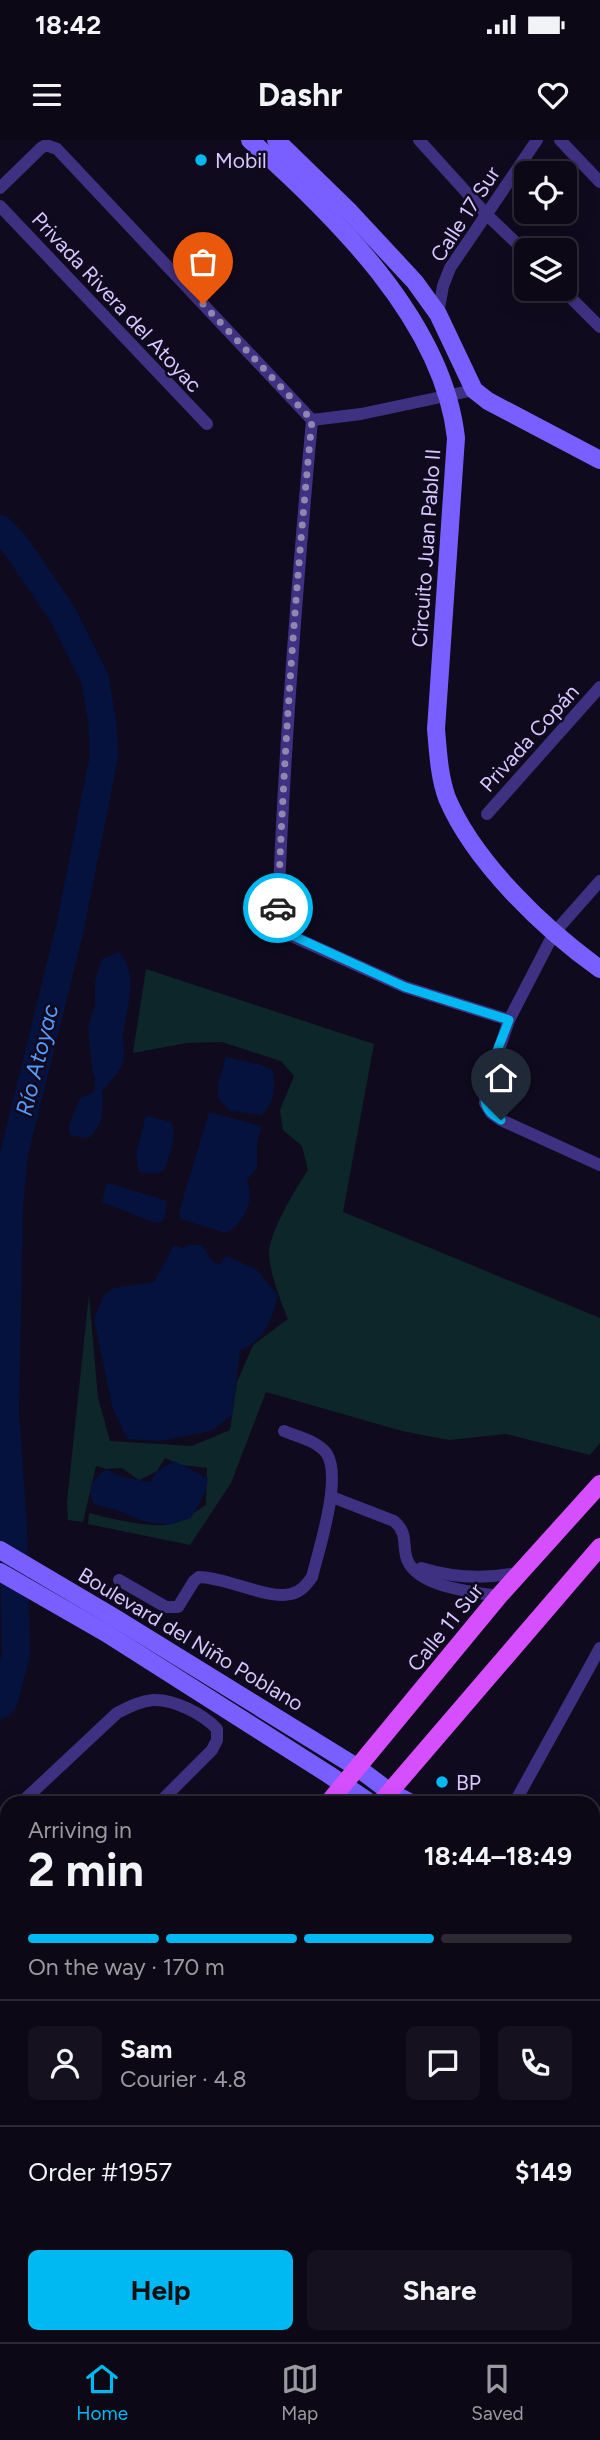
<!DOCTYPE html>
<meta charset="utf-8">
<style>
:root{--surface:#0c0816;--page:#15111f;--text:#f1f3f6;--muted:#9a9aa1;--line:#2c2935;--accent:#00b9f3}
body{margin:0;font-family:Figtree,sans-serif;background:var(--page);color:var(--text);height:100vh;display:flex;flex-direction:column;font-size:26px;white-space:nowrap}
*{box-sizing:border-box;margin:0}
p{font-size:23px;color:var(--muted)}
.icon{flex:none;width:38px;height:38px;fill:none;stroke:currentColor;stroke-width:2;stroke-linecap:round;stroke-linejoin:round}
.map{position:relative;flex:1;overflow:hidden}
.sheet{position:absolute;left:0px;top:1656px;width:600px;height:548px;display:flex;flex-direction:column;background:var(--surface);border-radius:21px 21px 0 0;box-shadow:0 4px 18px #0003,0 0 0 2px var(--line)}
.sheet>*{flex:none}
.tools{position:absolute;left:514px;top:21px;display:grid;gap:14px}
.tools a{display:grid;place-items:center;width:63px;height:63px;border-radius:10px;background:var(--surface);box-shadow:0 4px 18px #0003,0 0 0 2px var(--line);font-size:35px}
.pin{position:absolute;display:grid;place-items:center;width:60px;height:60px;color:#fff;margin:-72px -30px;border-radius:50% 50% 50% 0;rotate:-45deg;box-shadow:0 0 7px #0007}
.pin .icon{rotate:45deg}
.courier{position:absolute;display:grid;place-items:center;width:70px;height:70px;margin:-35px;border:5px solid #00b9f3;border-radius:50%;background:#fff;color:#222;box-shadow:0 2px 9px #0007}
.summary em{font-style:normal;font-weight:700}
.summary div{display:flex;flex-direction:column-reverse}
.summary{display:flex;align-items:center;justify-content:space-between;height:119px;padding:0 28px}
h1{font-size:46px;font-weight:700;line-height:52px}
.bar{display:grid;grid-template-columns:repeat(4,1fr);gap:10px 7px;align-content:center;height:84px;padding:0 28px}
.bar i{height:9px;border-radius:5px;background:var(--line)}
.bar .on{background:var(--accent)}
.bar p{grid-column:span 4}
.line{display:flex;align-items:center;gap:18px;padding:0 28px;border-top:2px solid var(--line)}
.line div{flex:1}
.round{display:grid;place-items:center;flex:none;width:74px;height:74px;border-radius:10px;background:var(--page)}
.button{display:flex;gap:14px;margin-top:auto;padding:14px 28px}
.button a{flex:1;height:80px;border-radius:10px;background:var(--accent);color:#111;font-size:28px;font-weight:700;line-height:80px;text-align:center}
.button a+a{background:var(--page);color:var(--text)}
.status{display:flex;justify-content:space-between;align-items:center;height:49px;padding:0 35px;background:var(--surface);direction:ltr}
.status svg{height:19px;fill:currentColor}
header{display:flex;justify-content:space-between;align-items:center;height:91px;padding:0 28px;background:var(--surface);font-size:32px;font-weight:700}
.tab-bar{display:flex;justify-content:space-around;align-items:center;height:98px;border-top:2px solid var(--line);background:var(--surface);font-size:19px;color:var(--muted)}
.tab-bar a{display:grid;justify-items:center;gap:4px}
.tab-bar .on{color:var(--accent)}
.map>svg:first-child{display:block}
.green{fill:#0d2629}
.water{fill:#05123d}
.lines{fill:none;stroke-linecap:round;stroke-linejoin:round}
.river{stroke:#05123d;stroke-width:28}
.street{stroke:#3f3181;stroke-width:12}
.secondary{stroke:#795fff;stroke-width:18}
.primary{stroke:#d54fff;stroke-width:18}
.done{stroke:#9186b0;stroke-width:7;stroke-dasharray:0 12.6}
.route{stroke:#00b9f3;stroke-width:9}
.poi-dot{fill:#00b9f3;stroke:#100a1e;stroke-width:2.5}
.labels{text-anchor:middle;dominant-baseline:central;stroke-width:5;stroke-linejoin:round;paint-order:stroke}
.poi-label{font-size:21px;fill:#d6c8ff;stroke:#100a1e;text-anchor:start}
.street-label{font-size:21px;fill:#d6c8ff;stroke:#100a1e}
.water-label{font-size:23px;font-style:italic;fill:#5699ff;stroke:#100a1e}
</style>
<div class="status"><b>18:42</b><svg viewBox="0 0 49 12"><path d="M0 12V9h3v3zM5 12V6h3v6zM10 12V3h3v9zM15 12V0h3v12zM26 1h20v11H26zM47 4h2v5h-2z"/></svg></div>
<header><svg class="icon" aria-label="menu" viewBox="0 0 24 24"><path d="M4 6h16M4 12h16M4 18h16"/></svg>Dashr<svg class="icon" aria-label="heart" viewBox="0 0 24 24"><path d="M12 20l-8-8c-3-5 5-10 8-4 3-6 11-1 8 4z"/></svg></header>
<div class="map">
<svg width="600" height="2202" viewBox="0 0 600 2202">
<rect width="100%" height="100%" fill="#100a1e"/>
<!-- green -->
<path class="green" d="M146 829 374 904 343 1072 600 1178V1303L590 1315 506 1294 449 1300 402 1291 266 1252 231 1343 190 1405 88 1384 89 1373C109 1378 152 1389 172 1384 184 1381 195 1372 206 1365L207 1328 181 1325 165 1318 157 1331 139 1340 122 1328 106 1329 96 1326 83 1382 68 1380 67 1361 89 1155 98 1258 110 1301 192 1306 230 1290 237 1242 253 1205 288 1179C280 1159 271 1137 269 1115 268 1094 296 1048 308 1030L302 1006 283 990 280 970 294 936 281 921 222 902 187 903 133 913Z"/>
<!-- water -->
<g class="water">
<path d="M119 812C141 837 125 869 123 897 123 906 126 917 122 925 117 935 109 943 102 951 103 972 105 982 89 998L71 996 68 988 80 958 94 952 95 941 92 927 88 887 95 866V841L102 819Z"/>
<path d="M226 917 262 925 273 931C276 950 274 961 262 975L230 971 218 958V944Z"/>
<path d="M209 972 262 986 257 1001V1028L247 1040C255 1061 245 1082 226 1093L180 1079 179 1072Z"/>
<path d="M146 976 171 982C178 995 169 1017 164 1030L156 1034 139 1032 136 1013Z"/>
<path d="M107 1043 165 1060 167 1065 163 1081 155 1083 102 1062Z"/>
<path d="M174 1105 182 1108 188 1105H202L211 1120 219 1125 226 1116 256 1129 278 1155C271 1182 266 1198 240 1211L232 1275 211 1291 160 1301 127 1299 112 1266 94 1179 104 1155 114 1148 154 1142Z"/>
<path d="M175 1321 208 1339 205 1353 191 1378 168 1385 142 1381 117 1370 95 1365C85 1347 92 1341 106 1329L122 1337 150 1342 157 1331Z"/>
</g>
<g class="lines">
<!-- river -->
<path class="river" d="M0 389 14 403 63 475 95 539 102 580 104 616 70 788 14 1014 9 1067 5 1273 13 1384 16 1515 4 1560 0 1565"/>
<!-- street -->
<g class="street">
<path d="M419 0 487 75 527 113"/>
<path d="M560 0 600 42"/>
<path d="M0 48 41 8 46 5 57 9 312 280C297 445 284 609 278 775L280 787 287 794 405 847 509 880"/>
<path d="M0 66 207 284"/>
<path d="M562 149 600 187"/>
<path d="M438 174 443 146 450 128 537 0"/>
<path d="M312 280 361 274 474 250"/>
<path d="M487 674 600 547"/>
<path d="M600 741 554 793 509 880 486 948 485 963 491 973 501 980 600 1025"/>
<path d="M332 1357 394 1381C407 1392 403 1402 406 1416 413 1447 473 1452 499 1456"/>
<path d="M421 1428C454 1438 485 1440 520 1432"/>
<path d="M119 1440 166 1467H178L194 1441 199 1437C225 1437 268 1460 291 1454 301 1452 307 1444 312 1437 319 1409 342 1339 327 1314 318 1301 298 1297 284 1291"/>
<path d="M22 1662 117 1573C129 1567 140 1561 153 1560 174 1559 203 1574 217 1589V1600L212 1610 160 1662"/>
<path d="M515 1662 600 1508"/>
<path d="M0 1684 7 1677"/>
<path d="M593 1716 600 1704"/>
<path d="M0 1871 7 1864"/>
<path d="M0 1900 7 1907"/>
<path d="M0 1934 7 1941"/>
<path d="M593 1962 600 1949"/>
<path d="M213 2202 216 2196"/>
</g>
<!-- secondary -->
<g class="secondary">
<path d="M250 0C334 76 443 180 456 298L436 589C438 611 439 636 447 658 474 722 544 789 600 829"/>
<path d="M276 0 350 72 415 142 438 174 474 250 488 261 600 320"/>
<path d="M0 1410 115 1478 358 1628 390 1652 409 1662"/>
<path d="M0 1432 106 1493 328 1634 369 1662"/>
<path d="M593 1770 600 1773"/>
<path d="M593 1792 600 1796"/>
</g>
<!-- primary -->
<g class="primary">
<path d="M329 1662 499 1456 600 1344"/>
<path d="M381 1662 600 1407"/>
<path d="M0 2006 7 1999"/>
<path d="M0 2057 7 2050"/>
</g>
</g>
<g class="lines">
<!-- done -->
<path class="done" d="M203 164 312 280C296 443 284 605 278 768"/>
<!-- route -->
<path class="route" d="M278 768 281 787 287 793 405 847 509 880C502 899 480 948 486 965 489 973 495 976 501 980"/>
</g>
<!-- markers -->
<g class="poi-dot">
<circle cx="201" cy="20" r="7"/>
<circle cx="442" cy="1642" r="7"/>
</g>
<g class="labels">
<!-- poi labels -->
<g class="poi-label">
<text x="215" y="20">Mobil</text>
<text x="456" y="1642">BP</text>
</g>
<!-- street labels -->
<g class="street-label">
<text transform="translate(465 74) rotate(-57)">Calle 17 Sur</text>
<text transform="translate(117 162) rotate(47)">Privada Rivera del Atoyac</text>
<text transform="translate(426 408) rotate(-86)">Circuito Juan Pablo II</text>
<text transform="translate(529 598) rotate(-48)">Privada Copán</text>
<text transform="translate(445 1487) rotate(-51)">Calle 11 Sur</text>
<text transform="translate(191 1499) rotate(31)">Boulevard del Niño Poblano</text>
</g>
<!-- water labels -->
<g class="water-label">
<text transform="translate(37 920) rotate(-76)">Río Atoyac</text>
</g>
</g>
</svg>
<div class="tools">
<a><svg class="icon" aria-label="locate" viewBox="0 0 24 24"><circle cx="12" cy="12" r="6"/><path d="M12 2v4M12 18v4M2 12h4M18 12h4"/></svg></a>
<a><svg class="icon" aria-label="layers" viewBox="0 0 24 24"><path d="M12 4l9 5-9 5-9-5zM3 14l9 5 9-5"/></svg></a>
</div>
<div class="pin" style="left:203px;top:164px;background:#ea580c"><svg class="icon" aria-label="bag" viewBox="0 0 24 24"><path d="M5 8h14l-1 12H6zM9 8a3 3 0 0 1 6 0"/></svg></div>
<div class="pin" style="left:501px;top:980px;background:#1f2937"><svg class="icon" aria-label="home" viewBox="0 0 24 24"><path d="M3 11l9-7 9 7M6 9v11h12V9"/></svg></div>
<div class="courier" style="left:278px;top:768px"><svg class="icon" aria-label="car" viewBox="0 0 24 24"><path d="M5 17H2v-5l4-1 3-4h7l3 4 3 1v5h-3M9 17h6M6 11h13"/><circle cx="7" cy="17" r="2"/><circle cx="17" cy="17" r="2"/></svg></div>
<section class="sheet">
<div class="summary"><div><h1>2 min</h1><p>Arriving in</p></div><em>18:44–18:49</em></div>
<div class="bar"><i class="on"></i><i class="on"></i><i class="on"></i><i></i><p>On the way · 170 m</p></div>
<div class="line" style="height:126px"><a class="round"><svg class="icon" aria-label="person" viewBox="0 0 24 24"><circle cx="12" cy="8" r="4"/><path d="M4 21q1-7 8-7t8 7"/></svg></a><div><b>Sam</b><p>Courier · 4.8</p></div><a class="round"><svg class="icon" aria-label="chat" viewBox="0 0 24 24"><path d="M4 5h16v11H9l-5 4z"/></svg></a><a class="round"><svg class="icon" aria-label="phone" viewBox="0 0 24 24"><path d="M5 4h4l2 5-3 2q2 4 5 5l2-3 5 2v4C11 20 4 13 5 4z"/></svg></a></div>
<div class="line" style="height:91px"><div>Order #1957</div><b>$149</b></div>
<div class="button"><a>Help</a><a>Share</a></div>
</section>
</div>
<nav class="tab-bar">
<a class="on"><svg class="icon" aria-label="home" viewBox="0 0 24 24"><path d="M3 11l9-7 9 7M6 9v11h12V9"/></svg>Home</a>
<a><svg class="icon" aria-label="map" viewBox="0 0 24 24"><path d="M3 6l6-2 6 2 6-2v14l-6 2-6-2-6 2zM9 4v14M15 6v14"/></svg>Map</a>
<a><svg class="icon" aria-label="saved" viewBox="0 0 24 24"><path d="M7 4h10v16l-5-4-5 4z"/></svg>Saved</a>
</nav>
